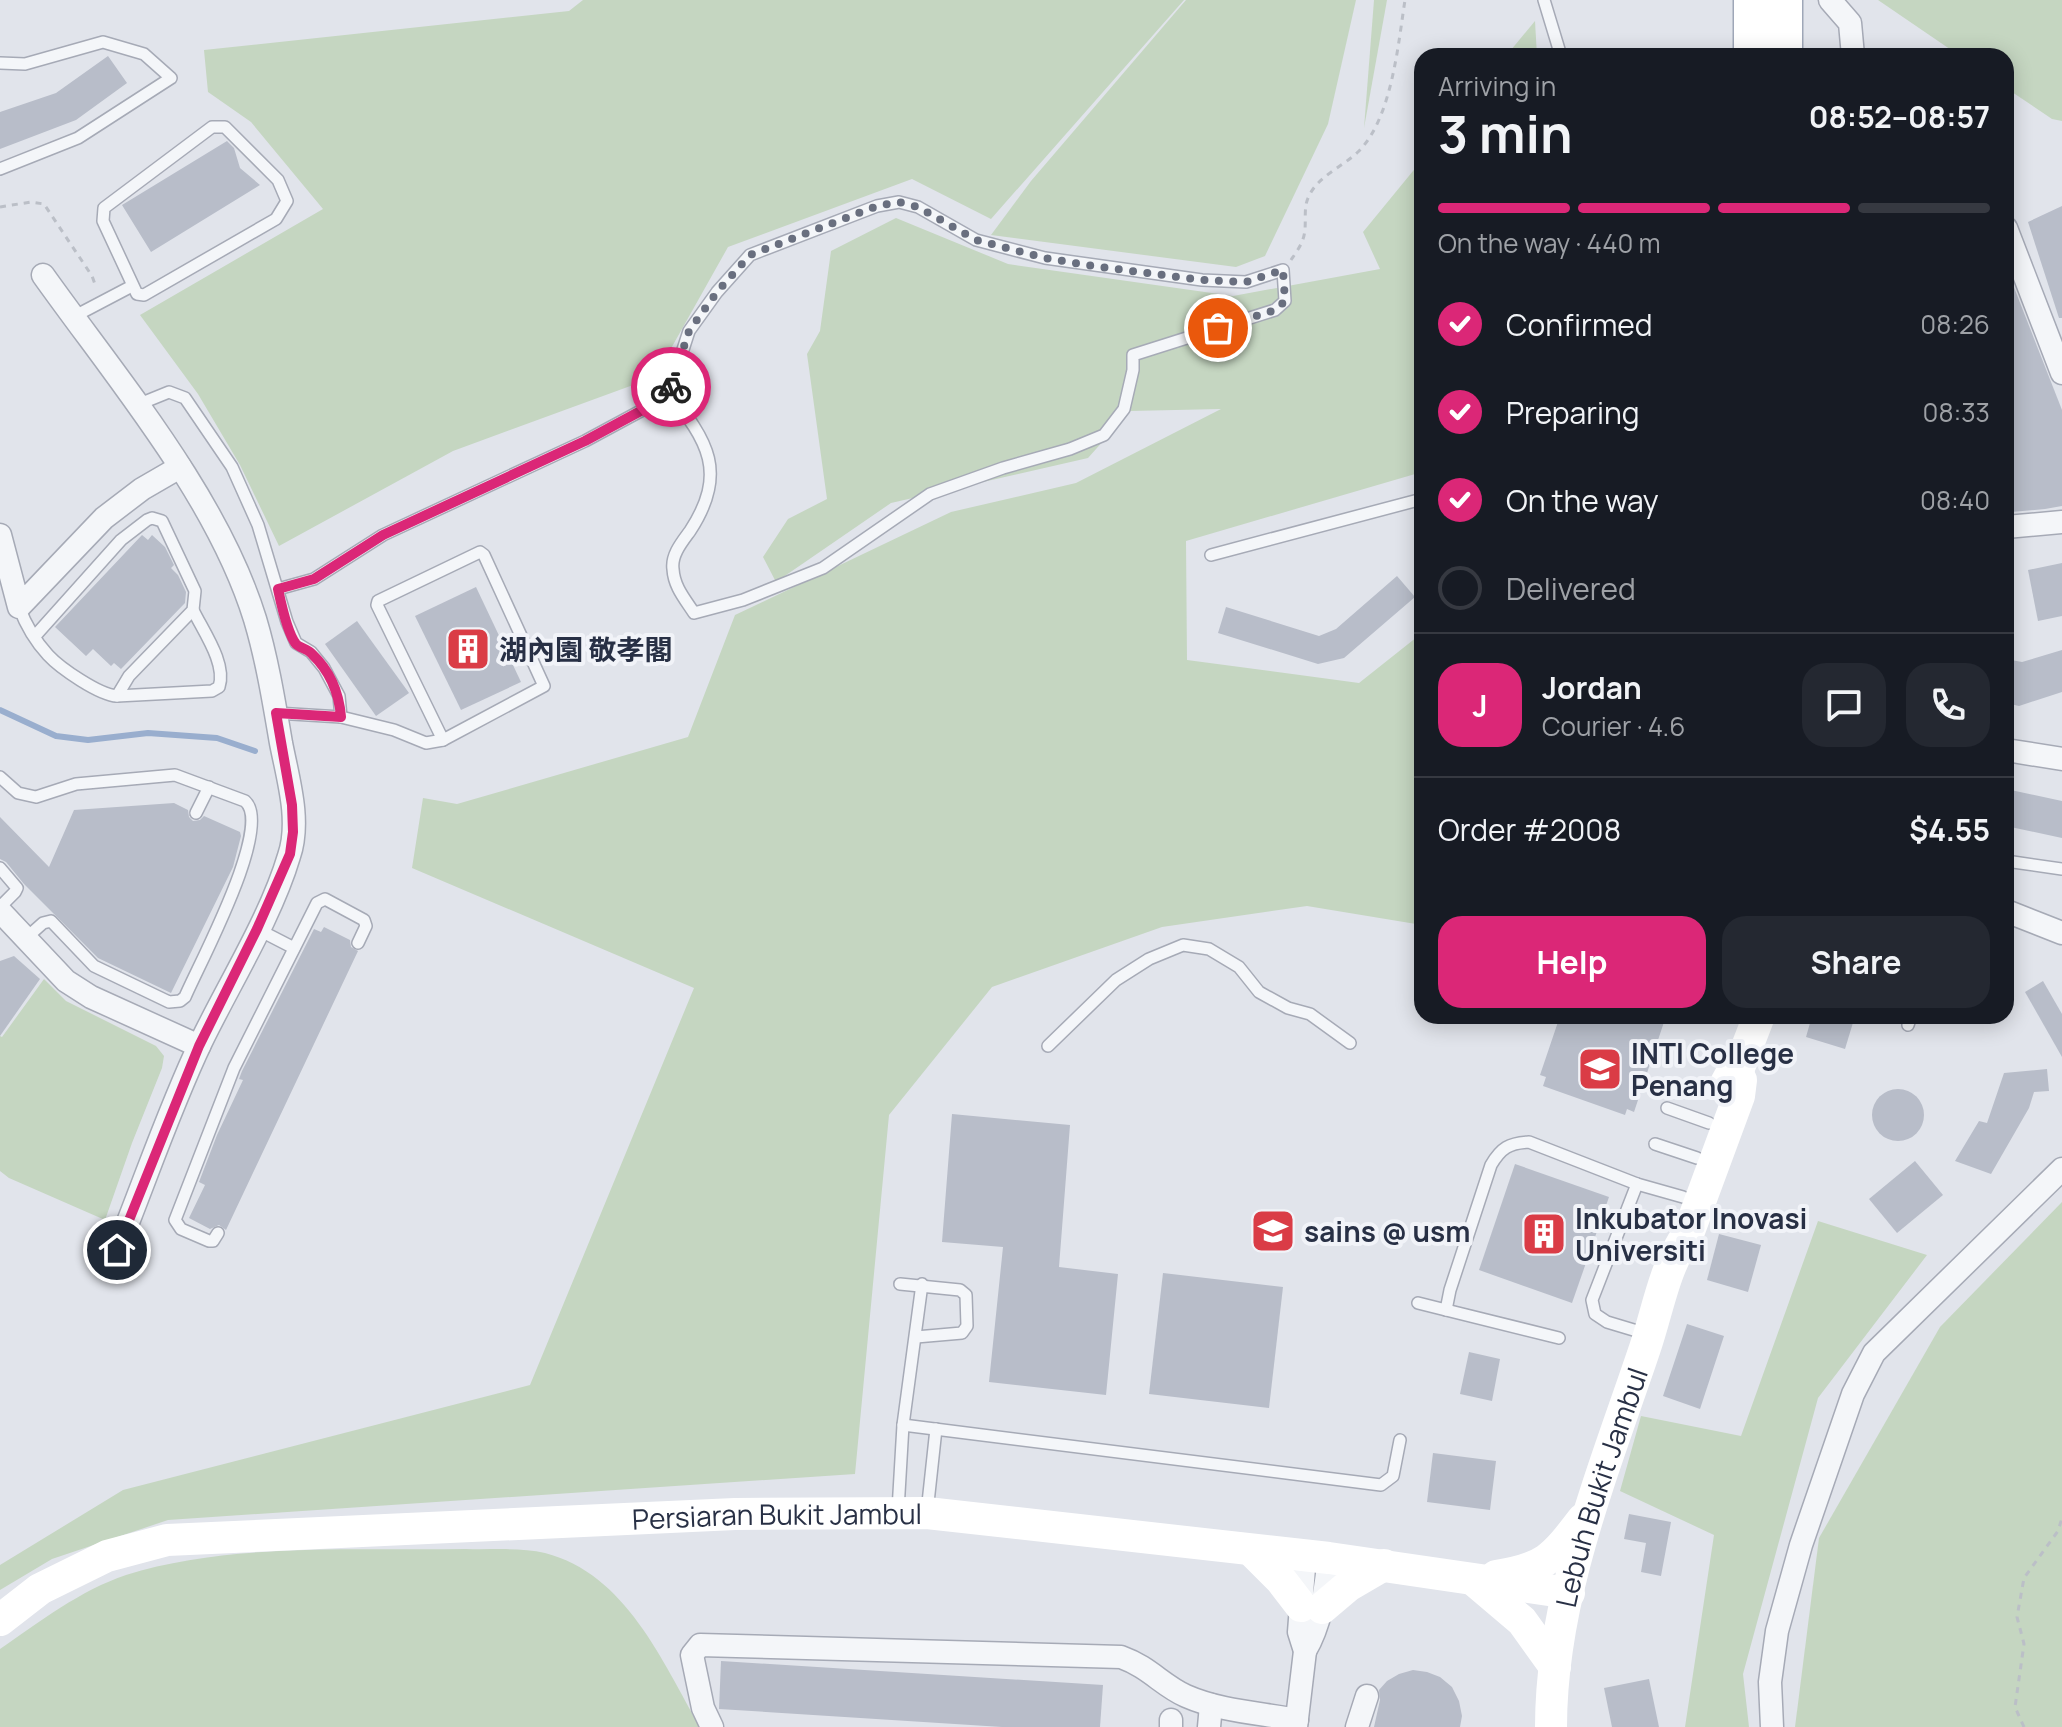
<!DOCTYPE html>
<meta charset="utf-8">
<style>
:root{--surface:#171b24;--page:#242831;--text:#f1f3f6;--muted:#9ea1a6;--line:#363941;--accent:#db2777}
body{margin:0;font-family:Manrope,"Noto Sans SC",sans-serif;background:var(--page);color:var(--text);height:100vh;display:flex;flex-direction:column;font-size:30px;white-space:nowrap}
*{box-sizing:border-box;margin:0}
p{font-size:26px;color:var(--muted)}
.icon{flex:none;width:44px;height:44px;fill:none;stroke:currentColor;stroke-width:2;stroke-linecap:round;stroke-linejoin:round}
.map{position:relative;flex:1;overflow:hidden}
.side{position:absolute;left:1414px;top:48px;width:600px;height:976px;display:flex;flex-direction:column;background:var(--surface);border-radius:24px;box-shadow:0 4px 20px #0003}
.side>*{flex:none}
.pin{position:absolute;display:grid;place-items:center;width:68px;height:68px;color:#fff;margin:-34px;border:4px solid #fff;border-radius:50%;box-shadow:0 2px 8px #0007}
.courier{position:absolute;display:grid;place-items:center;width:80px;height:80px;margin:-40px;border:6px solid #db2777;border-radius:50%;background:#fff;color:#222;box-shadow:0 2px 10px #0007}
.overview em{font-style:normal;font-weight:700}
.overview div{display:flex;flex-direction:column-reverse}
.overview{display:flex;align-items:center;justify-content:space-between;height:136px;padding:0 24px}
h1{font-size:52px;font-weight:700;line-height:60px}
.bar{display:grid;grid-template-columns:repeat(4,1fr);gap:12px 8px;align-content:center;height:96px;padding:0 24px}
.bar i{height:10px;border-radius:6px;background:var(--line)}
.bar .active{background:var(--accent)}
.bar p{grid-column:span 4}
.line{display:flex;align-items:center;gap:20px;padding:0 24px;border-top:2px solid var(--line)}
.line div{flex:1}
.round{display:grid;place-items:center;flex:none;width:84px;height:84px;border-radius:24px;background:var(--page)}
ol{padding:0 24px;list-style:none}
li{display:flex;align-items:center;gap:24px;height:88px}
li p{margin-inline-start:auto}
li .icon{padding:8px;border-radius:50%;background:var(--accent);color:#fff;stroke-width:4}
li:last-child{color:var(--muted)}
li i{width:44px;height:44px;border:4px solid var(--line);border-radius:50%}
.button{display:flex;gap:16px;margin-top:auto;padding:16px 24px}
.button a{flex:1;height:92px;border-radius:24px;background:var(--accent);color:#fff;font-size:32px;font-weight:700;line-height:92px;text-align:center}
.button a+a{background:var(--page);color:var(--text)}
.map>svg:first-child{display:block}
.green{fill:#c5d6c1}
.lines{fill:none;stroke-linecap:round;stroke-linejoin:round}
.stream{stroke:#99aece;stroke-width:6}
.building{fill:#b8bdc9}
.lane-casing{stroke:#a6aab6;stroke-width:14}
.street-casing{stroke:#a6aab6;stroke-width:25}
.primary-casing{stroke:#9fa7b8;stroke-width:39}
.path{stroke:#bbbfc7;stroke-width:3;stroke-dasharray:6 6;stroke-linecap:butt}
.lane{stroke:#f4f6f9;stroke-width:11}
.street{stroke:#f4f6f9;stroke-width:22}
.secondary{stroke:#fff;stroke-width:32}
.primary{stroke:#fff;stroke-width:36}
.done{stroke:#696f7f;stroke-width:8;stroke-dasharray:0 14.4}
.route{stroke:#db2777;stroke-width:10}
.labels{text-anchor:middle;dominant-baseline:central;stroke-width:8;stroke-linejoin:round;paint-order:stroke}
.poi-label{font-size:28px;font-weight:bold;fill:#283045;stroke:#f1f3f8;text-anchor:start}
.street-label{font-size:28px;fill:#283045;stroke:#f1f3f8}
</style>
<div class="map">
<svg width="2062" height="1727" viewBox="0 0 2062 1727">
<rect width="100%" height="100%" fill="#e1e4eb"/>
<!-- green -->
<g class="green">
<path d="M583 0H1184L991 219 912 179 728 247 655 377 453 451 279 546 240 465 198 394 140 315 323 209 251 122 208 92 204 50 569 11Z"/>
<path d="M1186 0H1356L1328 124 1265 256 1236 267 991 235 1031 181Z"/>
<path d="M1374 0H1387L1364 128Z"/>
<path d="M1878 0H2062V121L2052 119 2006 88V56H1960Z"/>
<path d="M1535 21 1537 56H1506Z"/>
<path d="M1422 160V472L1186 541 1187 660 1359 683 1422 633V925L1307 906 1162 927 992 987 889 1115 855 1474 168 1520 52 1559 0 1590V1565L123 1490 530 1385 694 988 412 868 423 798 457 804 688 737 735 615 951 512 1076 483 1221 409 1130 411 1088 458 891 503 776 582 763 557 788 519 827 499 807 354 820 331 831 251 896 218 1008 264 1233 296 1380 269 1363 232Z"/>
<path d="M44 979 66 1001 156 1046 164 1056 162 1068 132 1143 105 1220 9 1178 0 1171V1036L2 1037Z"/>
<path d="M2062 1202V1727H1795L1819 1538 1940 1327Z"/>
<path d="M1818 1221 1927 1255 1818 1398 1743 1674 1749 1727H1685L1714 1535 1620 1491 1641 1416 1741 1436Z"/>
<path d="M466 1549C491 1550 521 1547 545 1553 626 1574 662 1661 700 1727H0V1649C39 1622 81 1590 126 1575 229 1542 358 1551 466 1549Z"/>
</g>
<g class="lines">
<!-- stream -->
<path class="stream" d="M0 710 56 736 88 740 148 733 217 738 255 751"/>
</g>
<!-- building -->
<g class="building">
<path d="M108 56 127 83 76 120 0 149V112L56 93Z"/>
<path d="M227 141 234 148 240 168 260 185 151 252 122 205Z"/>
<path d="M2062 206V318H2059L2028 222Z"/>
<path d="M2006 267 2062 410V506L2045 509 2011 512 2006 508Z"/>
<path d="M142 535 148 540 152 535 165 547 174 565 171 568 178 575 186 592 185 603 121 669 114 663 111 666 93 649 86 656 55 627Z"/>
<path d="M2062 563V616L2038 621 2028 570Z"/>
<path d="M1397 576 1415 597 1344 658 1318 664 1218 633 1226 607 1319 636 1336 629Z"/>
<path d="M476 587 521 682 461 710 415 616Z"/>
<path d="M357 621 409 693 376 716 325 644Z"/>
<path d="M2062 650V692L2019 706 2006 703V659L2022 662Z"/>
<path d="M2006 789 2062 801V838L2006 826Z"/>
<path d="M174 803 188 810 189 817 193 821 200 820 204 816 240 832 241 836 233 867 171 993 98 958 24 884 6 862 0 859V817L49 867 74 810Z"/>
<path d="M324 927 350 940 351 947 358 951 226 1230 219 1225 210 1229 189 1218 205 1185 199 1182 217 1135 243 1080 239 1079 242 1071 314 929 321 932Z"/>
<path d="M14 956 40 979 0 1036V961Z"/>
<path d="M2043 981 2062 1014V1057L2025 992Z"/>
<path d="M1560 1016H1666L1634 1112 1627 1109 1625 1115 1543 1086 1546 1077 1540 1075Z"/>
<path d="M1812 1016H1855L1845 1049 1806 1037Z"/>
<path d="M2047 1069 2049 1091 2034 1092 2029 1108 1991 1174 1955 1161 1979 1121 1987 1123 2004 1073Z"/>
<circle cx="1898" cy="1115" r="26"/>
<path d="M952 1114 1070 1125 1059 1267 1118 1274 1106 1395 989 1382 1003 1247 942 1242Z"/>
<path d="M1915 1161 1943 1195 1897 1233 1869 1199Z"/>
<path d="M1515 1164 1609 1197 1572 1303 1479 1270Z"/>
<path d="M1719 1234 1761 1245 1748 1292 1707 1280Z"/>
<path d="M1163 1273 1283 1287 1269 1408 1149 1394Z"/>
<path d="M1687 1324 1724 1336 1700 1409 1663 1396Z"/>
<path d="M1469 1352 1500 1359 1492 1401 1460 1394Z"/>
<path d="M1433 1453 1496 1461 1490 1510 1427 1502Z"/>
<path d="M1629 1514 1671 1522 1661 1576 1641 1572 1646 1543 1624 1539Z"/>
<path d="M721 1661 1103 1685 1100 1727H1002L719 1709Z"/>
<path d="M1413 1670 1427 1672 1440 1677 1452 1687 1459 1701 1462 1716 1460 1727H1374L1380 1700 1379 1690 1387 1681 1399 1674Z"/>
<path d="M1649 1679 1659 1727H1612L1604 1688Z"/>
</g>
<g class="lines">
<!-- lane casing -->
<g class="lane-casing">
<g id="lane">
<path d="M1544 0 1561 56"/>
<path d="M0 63 25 64 103 42 144 54 171 78 78 138 0 169"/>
<path d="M212 127H225L278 180 287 201 276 219 144 295 137 294 103 221 104 208Z"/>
<path d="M73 317 132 286"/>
<path d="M137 405 169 392 185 398 232 467 258 525 287 622 296 643 311 652 324 668 339 696 341 717"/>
<path d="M480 552 484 555 544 686 443 740 377 605 378 601Z"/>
<path d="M1211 555 1422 499"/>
<path d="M278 589 314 579 383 535 585 441 661 400 669 393 689 331 717 292 750 255 877 206 899 202 918 207 976 240 1045 258 1202 280 1246 282 1283 270 1285 301 1275 310 1133 355V370L1124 409 1104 435 1070 449 1003 468 930 494 823 568 743 600 694 613C685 599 674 587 673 569 671 555 682 542 690 531 728 473 708 441 669 393"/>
<path d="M19 607C25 623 36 642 48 655 60 668 99 695 117 696L212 691 219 687C227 664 203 631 193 610"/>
<path d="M35 636 121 540 147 520 152 518 162 521 195 591 193 610 129 676 117 696"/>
<path d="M276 713 341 717 394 730 426 743 443 740"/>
<path d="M0 777 18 793 36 797 76 784 175 775 245 801C274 826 199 964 185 997L180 1001 169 1002 94 966 51 921 43 923 25 939"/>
<path d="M196 813 209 787"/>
<path d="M2006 861 2062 869"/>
<path d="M0 868 17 888 15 892 0 907"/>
<path d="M257 929 294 948"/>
<path d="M1908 1025 1911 1016"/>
<path d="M1048 1046 1116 980 1149 959 1183 945 1209 949 1239 967 1259 992 1288 1008 1310 1014 1350 1043"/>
<path d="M1667 1108 1709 1123"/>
<path d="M1655 1144 1697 1158"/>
<path d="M1637 1184 1592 1300 1595 1314 1607 1322 1647 1334"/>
<path d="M218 1233 213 1241H209L181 1229 175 1220 234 1068 317 903 325 899 364 920 366 926 358 943"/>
<path d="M900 1284 960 1290 966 1295 967 1326 962 1333 916 1337"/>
<path d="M1418 1303 1446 1310 1450 1290 1491 1165C1501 1148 1509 1143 1529 1142L1637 1184 1683 1197"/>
<path d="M1446 1310 1559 1338"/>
<path d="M903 1425 1381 1485 1393 1476 1400 1440"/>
<path d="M898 1510 903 1425 922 1284"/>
<path d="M927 1512 936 1429"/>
</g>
</g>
<!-- street casing -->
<g class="street-casing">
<g id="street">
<path d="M1830 0 1850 23 1853 56"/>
<path d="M2006 228 2062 373"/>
<path d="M43 275C117 379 217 496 255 619 267 659 274 702 281 743 288 779 301 821 289 856 271 917 229 984 201 1042 169 1109 145 1181 117 1250"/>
<path d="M2006 527 2062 522"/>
<path d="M0 535 19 607 104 518 142 489 180 467"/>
<path d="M2006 750 2062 759"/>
<path d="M0 911 66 981 91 997 199 1046"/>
<path d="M2006 911 2062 933"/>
<path d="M1305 1651C1322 1622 1325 1590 1329 1558"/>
<path d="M712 1727 703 1708 692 1655 700 1645 1121 1657C1149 1667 1163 1686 1186 1696 1220 1711 1260 1713 1297 1720"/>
<path d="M1171 1727V1720"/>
<path d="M1209 1727 1211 1705"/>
<path d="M1296 1727 1305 1651 1299 1632 1305 1555"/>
<path d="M1357 1727 1367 1696"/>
<path d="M1772 1727 1770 1682 1777 1631 1801 1545 1853 1394 1874 1353 2062 1169"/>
</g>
</g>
<!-- primary casing -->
<g class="primary-casing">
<g id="primary">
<path d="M1784 0V56"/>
<path d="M1752 56V0"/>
</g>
</g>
<!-- path -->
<g class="path">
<path d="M0 207 31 202 44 204 92 276 96 287"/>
<path d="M1291 260C1295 254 1301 246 1303 239 1308 225 1302 209 1309 196 1318 176 1344 166 1359 151 1392 117 1398 45 1405 0"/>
<path d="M2024 1727 2015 1707 2024 1644 2017 1617 2024 1578 2058 1531 2062 1518"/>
</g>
<!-- lane -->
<use href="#lane" class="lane"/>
<!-- street -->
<use href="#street" class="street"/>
<!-- secondary -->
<g class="secondary">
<path d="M1724 1087 1730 1076 1737 1073 1759 1016"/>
<path d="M1251 1550 1281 1580 1301 1606"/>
<path d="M1496 1576C1546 1568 1553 1558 1583 1519"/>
<path d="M1476 1582 1522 1621 1555 1667"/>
<path d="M1322 1608 1348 1586 1384 1565"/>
<path id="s1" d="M0 1620 40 1589 107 1556 167 1540 735 1514 927 1513 1329 1558 1569 1593"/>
<path id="s2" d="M1551 1727C1551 1597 1604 1470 1645 1348 1658 1310 1664 1267 1688 1234L1739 1096 1741 1080 1737 1073"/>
</g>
<!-- primary -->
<use href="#primary" class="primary"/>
</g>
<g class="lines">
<!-- done -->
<path class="done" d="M671 387 689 331 717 292 750 255 877 206 899 202 918 207 976 240 1045 258 1093 266 1202 280 1246 282 1283 270 1285 301 1275 310 1218 328"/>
<!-- route -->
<path class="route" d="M117 1250 199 1046 257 929 290 854 293 832 292 805 276 713 341 717C339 693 330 671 312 654 308 649 300 648 296 644 287 633 281 603 278 589L314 579 383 535 585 441 661 400 671 387"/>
</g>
<!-- icons -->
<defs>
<g id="building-square" transform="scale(2.3)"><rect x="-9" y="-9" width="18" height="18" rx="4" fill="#da3c46" stroke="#f1f3f8"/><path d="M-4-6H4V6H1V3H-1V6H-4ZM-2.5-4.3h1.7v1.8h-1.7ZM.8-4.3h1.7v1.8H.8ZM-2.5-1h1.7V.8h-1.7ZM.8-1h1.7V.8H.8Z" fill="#fff"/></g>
<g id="university-square" transform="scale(2.3)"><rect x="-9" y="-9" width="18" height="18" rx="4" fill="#da3c46" stroke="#f1f3f8"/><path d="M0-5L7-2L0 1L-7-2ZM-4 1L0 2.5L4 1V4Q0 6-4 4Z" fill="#fff"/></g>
</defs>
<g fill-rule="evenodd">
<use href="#building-square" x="468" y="649"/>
<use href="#university-square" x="1600" y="1069"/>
<use href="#university-square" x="1273" y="1231"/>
<use href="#building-square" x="1544" y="1234"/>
</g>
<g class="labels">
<!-- poi labels -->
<g class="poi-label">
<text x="499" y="649">湖內園 敬孝閣</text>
<text x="1631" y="1053">INTI College<tspan x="1631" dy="32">Penang</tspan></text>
<text x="1575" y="1218">Inkubator Inovasi<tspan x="1575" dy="32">Universiti</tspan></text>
<text x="1304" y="1231">sains @ usm</text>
</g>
<!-- street labels -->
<g class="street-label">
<text stroke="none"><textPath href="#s2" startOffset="246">Lebuh Bukit Jambul</textPath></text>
<text stroke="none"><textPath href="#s1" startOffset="798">Persiaran Bukit Jambul</textPath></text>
</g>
</g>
</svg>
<div class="pin" style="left:1218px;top:328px;background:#ea580c"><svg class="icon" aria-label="bag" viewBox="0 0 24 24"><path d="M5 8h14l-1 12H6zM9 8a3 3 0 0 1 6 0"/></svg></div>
<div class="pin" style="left:117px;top:1250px;background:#1f2937"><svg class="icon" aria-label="home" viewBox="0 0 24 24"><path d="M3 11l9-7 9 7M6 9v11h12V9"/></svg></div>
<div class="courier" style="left:671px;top:387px"><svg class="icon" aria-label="bike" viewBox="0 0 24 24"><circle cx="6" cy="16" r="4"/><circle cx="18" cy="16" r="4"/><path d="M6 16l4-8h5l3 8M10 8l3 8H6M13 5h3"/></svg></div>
<section class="side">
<div class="overview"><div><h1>3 min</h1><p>Arriving in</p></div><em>08:52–08:57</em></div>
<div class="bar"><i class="active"></i><i class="active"></i><i class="active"></i><i></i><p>On the way · 440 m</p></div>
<ol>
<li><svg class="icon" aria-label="check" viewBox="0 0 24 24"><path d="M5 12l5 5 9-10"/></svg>Confirmed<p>08:26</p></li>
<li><svg class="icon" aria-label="check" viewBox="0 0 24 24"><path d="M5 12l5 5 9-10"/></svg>Preparing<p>08:33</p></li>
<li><svg class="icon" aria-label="check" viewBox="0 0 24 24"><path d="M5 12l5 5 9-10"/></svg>On the way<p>08:40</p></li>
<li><i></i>Delivered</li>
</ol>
<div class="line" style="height:144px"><b class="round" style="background:var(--accent);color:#fff">J</b><div><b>Jordan</b><p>Courier · 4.6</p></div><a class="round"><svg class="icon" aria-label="chat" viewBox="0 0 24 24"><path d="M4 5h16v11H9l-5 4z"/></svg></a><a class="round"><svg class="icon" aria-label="phone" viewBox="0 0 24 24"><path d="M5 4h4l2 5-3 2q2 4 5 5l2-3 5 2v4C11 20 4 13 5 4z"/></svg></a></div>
<div class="line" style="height:104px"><div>Order #2008</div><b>$4.55</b></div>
<div class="button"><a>Help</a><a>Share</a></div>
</section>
</div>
